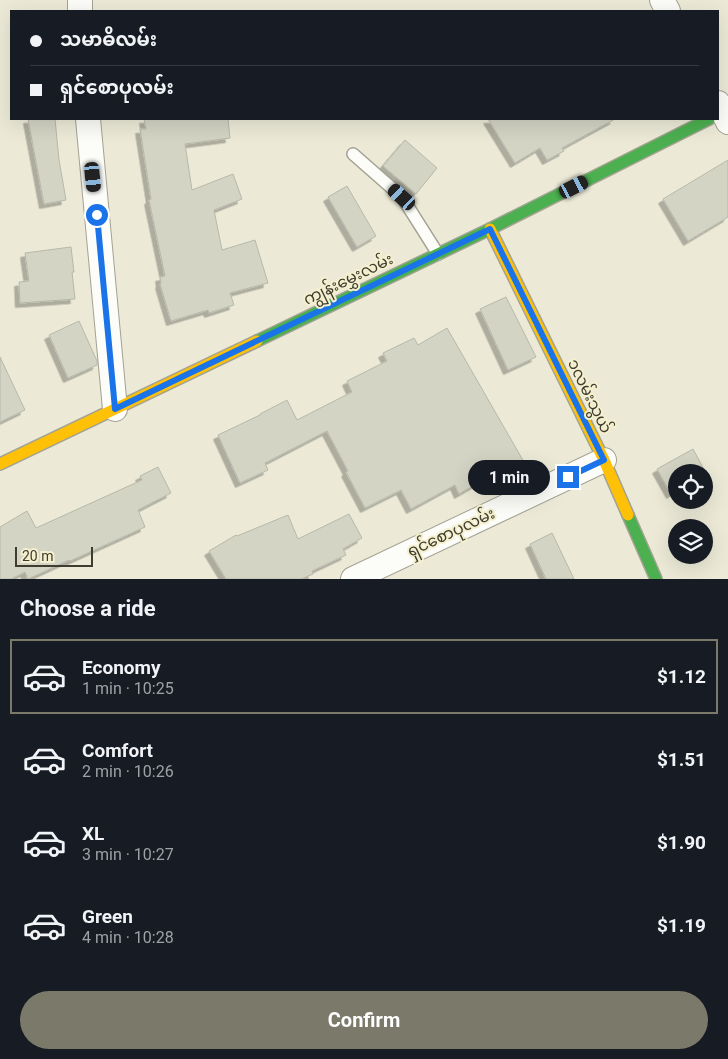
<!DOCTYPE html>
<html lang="en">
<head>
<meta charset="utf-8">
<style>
  :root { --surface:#171b24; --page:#20242c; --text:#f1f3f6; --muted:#9ea1a6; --line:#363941; --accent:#7b796a }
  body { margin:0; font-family:Roboto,"Noto Sans Myanmar",sans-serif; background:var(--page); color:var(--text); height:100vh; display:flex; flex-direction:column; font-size:19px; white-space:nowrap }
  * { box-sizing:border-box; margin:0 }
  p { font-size:16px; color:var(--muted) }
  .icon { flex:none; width:28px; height:28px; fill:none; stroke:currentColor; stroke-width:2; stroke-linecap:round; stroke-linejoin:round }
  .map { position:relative; height:579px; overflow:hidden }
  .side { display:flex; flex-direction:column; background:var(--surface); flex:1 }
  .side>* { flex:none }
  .guide { position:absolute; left:10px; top:10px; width:709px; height:110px; border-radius:0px; box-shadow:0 5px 20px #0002; display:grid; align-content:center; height:110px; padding:0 20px; background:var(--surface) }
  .fabs { position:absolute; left:668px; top:464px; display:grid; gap:10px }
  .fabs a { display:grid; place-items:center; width:45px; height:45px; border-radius:50%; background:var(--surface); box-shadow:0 5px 20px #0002; font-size:25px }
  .scale { position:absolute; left:15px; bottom:12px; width:78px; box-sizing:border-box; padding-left:5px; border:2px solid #3e3c2f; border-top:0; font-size:14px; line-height:18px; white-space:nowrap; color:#3e3c2f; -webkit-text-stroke:4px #f4f0cf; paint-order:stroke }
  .end { position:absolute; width:22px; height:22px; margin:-11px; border:6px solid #1a73e8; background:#fff; box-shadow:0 0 0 2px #fff }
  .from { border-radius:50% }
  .bubble { position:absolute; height:35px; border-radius:18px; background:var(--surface); box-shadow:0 5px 20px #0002; font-size:16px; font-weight:700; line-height:35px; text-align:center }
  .car { position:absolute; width:15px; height:30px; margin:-15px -8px; border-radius:6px; box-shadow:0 0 4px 1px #0007; background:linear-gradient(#222 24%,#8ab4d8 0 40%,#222 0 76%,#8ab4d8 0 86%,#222 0) }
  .guide b { display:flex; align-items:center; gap:18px; height:48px; font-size:19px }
  .guide b+b { border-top:1px solid var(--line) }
  .guide i { width:12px; height:12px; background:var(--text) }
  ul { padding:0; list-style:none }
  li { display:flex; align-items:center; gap:15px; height:75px; margin:0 10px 8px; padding:0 10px; border:2px solid transparent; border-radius:0px }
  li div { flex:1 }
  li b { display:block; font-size:19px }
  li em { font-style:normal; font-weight:700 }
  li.current { border-color:var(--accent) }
  li>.icon { width:45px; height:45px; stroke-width:1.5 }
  h2 { padding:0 20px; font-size:22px; line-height:60px }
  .cta { display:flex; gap:10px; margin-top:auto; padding:10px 20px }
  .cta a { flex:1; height:58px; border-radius:30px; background:var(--accent); color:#fff; font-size:20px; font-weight:700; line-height:58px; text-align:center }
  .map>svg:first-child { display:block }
  .building { fill:#d3d4c4; stroke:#b6b8aa; filter:url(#shadow) }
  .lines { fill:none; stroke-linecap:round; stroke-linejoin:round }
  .lane-casing { stroke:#a3a293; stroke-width:14 }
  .street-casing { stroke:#a3a293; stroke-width:26 }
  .fast-casing { stroke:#a3a293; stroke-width:14 }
  .slow-casing { stroke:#a3a293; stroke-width:14 }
  .lane { stroke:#fcfcf9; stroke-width:11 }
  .street { stroke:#fcfcf9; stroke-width:24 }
  .fast { stroke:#4caf50; stroke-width:11 }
  .slow { stroke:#ffc107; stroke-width:11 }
  .route { stroke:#1a73e8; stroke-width:6 }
  .labels { text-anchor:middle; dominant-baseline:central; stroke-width:4; stroke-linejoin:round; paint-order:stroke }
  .street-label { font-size:16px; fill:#3e3c2f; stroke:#f4f0cf }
</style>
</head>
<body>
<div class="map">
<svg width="728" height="579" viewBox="0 0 728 579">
  <defs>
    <filter id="shadow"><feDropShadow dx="-4.5" dy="4.5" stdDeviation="0" flood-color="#0004"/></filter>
  </defs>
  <rect width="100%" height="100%" fill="#ecead7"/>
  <!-- building -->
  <g class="building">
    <path d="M 28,119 L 55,119 L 59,160 L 66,200 L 44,204 Z"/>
    <path d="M 144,119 L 228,119 L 230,138 L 185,144 L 192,190 L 233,174 L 242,199 L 214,210 L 222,250 L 255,240 L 268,283 L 230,293 L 234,305 L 209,313 L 208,310 L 171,321 L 160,284 L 161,283 L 160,277 L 165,276 L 149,200 L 151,199 L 140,129 L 146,129 Z"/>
    <path d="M 488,119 L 615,119 L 562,148 L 564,151 L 547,160 L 540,148 L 515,163 Z"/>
    <path d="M 405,140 L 437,168 L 416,194 L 383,166 Z"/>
    <path d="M 728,160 L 728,217 L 688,241 L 663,199 Z"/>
    <path d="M 347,186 L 376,236 L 357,247 L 328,197 Z"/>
    <path d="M 71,247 L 74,272 L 72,272 L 75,299 L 20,303 L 19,282 L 29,281 L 25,253 Z"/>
    <path d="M 506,297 L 536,357 L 508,370 L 480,309 Z"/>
    <path d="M 79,321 L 97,361 L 97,365 L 68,378 L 49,335 Z"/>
    <path d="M 447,328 L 532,476 L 506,491 L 495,473 L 459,494 L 455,485 L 411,509 L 401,490 L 365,508 L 346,472 L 348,471 L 327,431 L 265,463 L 268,470 L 240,483 L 218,435 L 260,415 L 260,414 L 287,400 L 297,420 L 352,392 L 347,381 L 387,361 L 383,353 L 414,338 L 418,345 Z"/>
    <path d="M 0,357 L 25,410 L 0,422 Z"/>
    <path d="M 693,449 L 707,475 L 704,476 L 704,472 L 676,472 L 676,491 L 671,494 L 657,469 Z"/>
    <path d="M 158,467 L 171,493 L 138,510 L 145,527 L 70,561 L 69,560 L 28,579 L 25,572 L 11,579 L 0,579 L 0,527 L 27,511 L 36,528 L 142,480 L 140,476 Z"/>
    <path d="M 349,514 L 362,538 L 343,549 L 346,555 L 312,571 L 313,574 L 301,579 L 226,579 L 209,551 L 236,535 L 237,536 L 288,515 L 298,539 Z"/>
    <path d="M 552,533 L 574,579 L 546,579 L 530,544 Z"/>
  </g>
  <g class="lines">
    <defs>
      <path id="lane" d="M 353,154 L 402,197 L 438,254"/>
      <g id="street">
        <path d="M 662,0 L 668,11"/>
        <path d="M 80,11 L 80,0"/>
        <path d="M 718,103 L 728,122"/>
        <path d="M 88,119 L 115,409"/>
        <path d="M 353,579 L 604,460"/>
      </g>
      <g id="fast">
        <path d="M 257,341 L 490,229 L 709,119"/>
        <path d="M 628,515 L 656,579"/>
      </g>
      <g id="slow">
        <path d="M 490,229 L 604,460 L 628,515"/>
        <path d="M 0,464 L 257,341"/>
      </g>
    </defs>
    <!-- lane casing -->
    <use href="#lane" class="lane-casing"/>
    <!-- street casing -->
    <use href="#street" class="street-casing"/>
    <!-- fast casing -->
    <use href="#fast" class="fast-casing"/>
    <!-- slow casing -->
    <use href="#slow" class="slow-casing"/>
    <!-- lane -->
    <use href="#lane" class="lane"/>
    <!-- street -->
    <use href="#street" class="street"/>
    <!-- fast -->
    <use href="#fast" class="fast"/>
    <!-- slow -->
    <use href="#slow" class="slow"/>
  </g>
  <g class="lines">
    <!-- route -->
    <path class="route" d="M 97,215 L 115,409 L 490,229 L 604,460 L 568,477"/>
  </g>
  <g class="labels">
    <!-- street labels -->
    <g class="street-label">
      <text transform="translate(348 279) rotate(-26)">ကျွန်းမွှေးလမ်း</text>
      <text transform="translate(590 396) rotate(64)">၁လမ်းသွယ်</text>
      <text transform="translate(451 532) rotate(-25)">ရှင်စောပုလမ်း</text>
    </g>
  </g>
</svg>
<div class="fabs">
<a><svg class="icon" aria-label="locate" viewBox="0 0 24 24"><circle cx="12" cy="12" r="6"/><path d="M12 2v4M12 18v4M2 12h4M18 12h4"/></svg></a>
<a><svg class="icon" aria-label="layers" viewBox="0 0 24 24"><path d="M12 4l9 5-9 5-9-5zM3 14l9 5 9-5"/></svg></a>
</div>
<div class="scale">20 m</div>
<i class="end from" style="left:97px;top:215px"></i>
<i class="end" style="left:568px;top:477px"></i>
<div class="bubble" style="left:468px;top:460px;width:82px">1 min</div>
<i class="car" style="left:93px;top:177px;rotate:174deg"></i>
<i class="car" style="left:574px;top:187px;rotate:63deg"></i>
<i class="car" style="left:402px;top:197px;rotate:312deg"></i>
<div class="guide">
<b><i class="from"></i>သမာဓိလမ်း</b>
<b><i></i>ရှင်စောပုလမ်း</b>
</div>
</div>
<section class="side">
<h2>Choose a ride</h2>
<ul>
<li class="current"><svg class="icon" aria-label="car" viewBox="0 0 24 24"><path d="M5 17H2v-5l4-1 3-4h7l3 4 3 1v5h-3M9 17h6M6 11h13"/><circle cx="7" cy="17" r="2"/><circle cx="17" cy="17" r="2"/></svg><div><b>Economy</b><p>1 min · 10:25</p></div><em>$1.12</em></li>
<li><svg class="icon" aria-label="car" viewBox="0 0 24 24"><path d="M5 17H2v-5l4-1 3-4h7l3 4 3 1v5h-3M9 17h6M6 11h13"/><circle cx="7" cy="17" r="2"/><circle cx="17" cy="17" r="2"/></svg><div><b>Comfort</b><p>2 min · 10:26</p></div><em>$1.51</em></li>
<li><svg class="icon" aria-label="car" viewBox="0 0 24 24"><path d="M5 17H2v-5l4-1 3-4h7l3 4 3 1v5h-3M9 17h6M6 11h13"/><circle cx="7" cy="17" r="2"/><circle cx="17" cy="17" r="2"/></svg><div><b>XL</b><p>3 min · 10:27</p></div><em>$1.90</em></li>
<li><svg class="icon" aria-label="car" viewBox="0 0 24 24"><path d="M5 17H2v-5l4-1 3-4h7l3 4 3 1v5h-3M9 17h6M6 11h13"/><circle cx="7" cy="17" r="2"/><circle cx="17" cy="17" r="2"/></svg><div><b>Green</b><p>4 min · 10:28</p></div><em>$1.19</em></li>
</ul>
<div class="cta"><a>Confirm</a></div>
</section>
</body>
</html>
